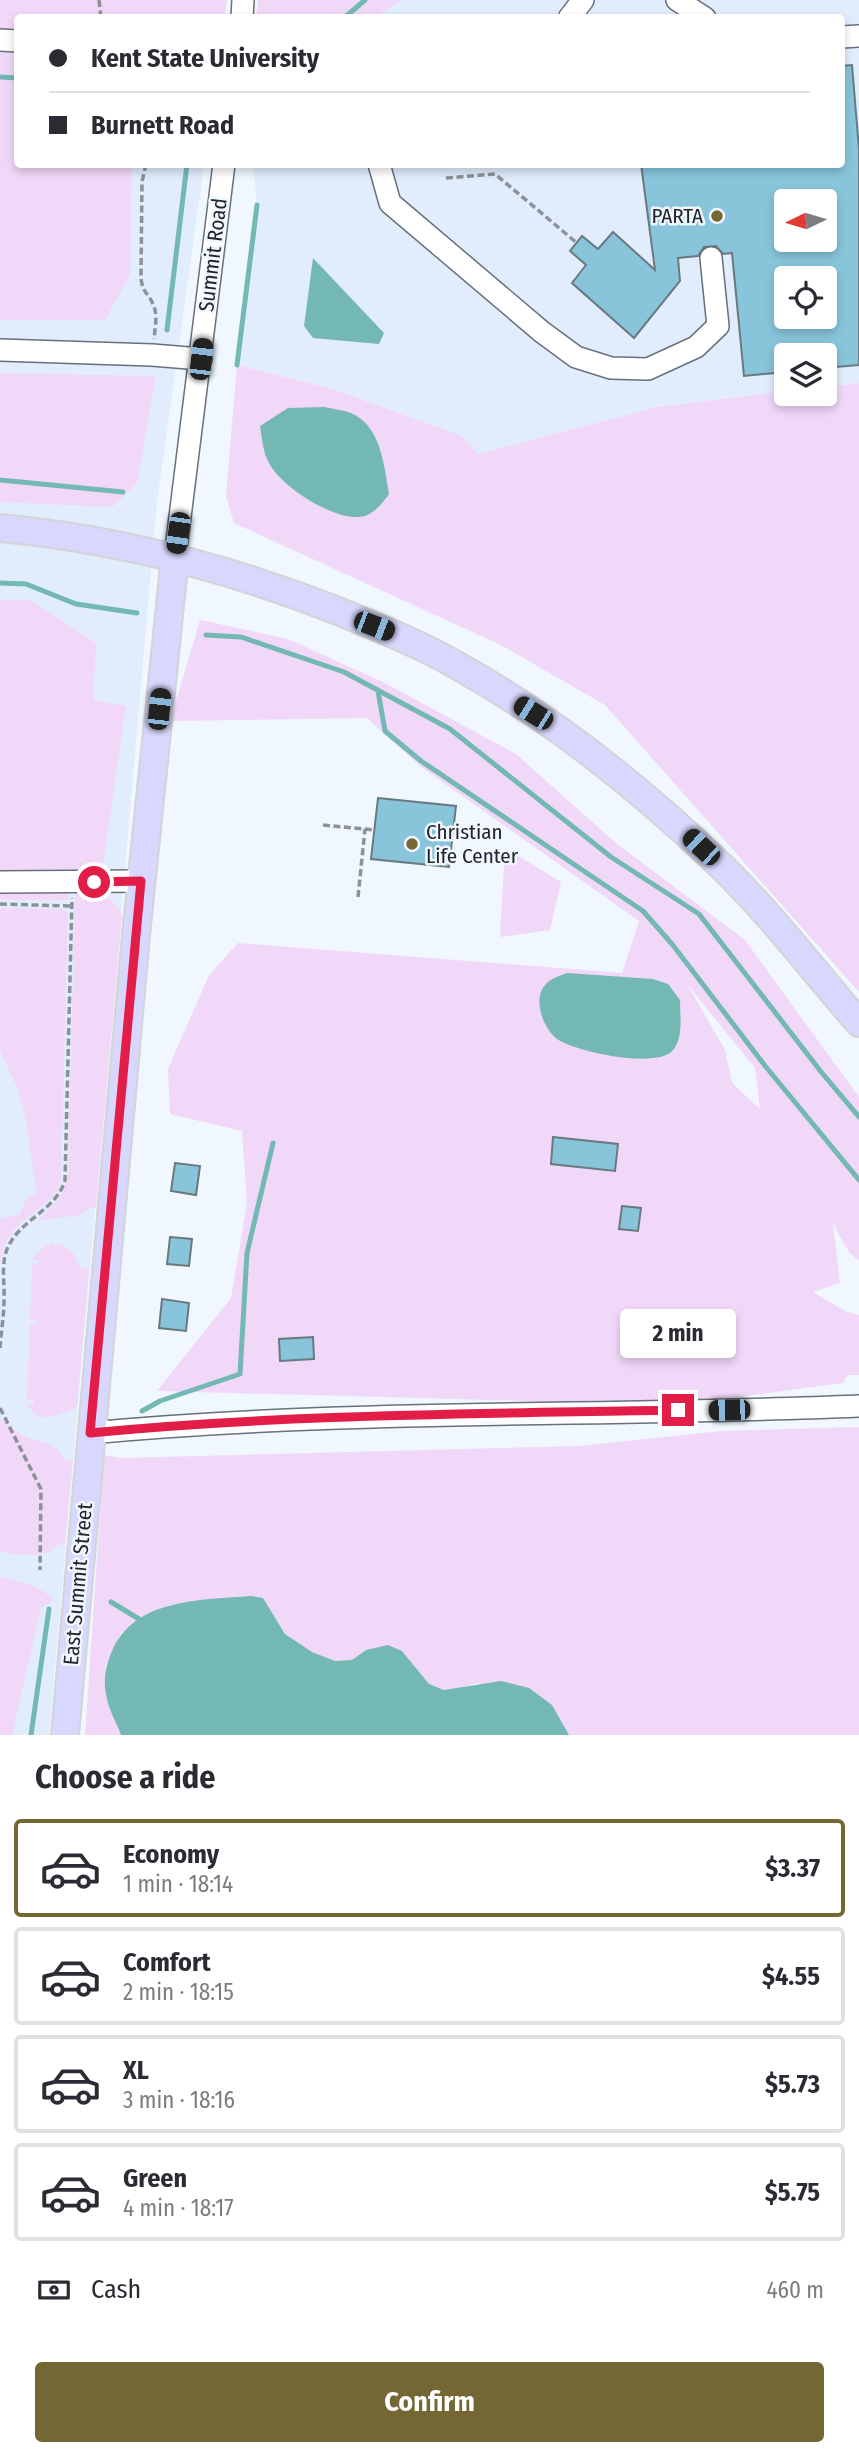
<!DOCTYPE html>
<html lang="en">
<head>
<meta charset="utf-8">
<style>
  :root { --surface:#fff; --page:#f2f2f3; --text:#2b2b33; --muted:#7c7c81; --line:#e1e1e2; --accent:#756734 }
  body { margin:0; font-family:"Fira Sans Condensed",sans-serif; background:var(--page); color:var(--text); height:100vh; display:flex; flex-direction:column; font-size:26px; white-space:nowrap }
  * { box-sizing:border-box; margin:0 }
  p { font-size:23px; color:var(--muted) }
  .icon { flex:none; width:38px; height:38px; fill:none; stroke:currentColor; stroke-width:2; stroke-linecap:round; stroke-linejoin:round }
  .map { position:relative; height:1735px; overflow:hidden }
  .panel { display:flex; flex-direction:column; background:var(--surface); flex:1 }
  .panel>* { flex:none }
  .hud { position:absolute; left:14px; top:14px; width:831px; height:154px; border-radius:7px; box-shadow:0 4px 10px #0003; display:grid; align-content:center; height:154px; padding:0 35px; background:var(--surface) }
  .needle { width:46px; rotate:265deg }
  .fabs { position:absolute; left:774px; top:189px; display:grid; gap:14px }
  .fabs a { display:grid; place-items:center; width:63px; height:63px; border-radius:7px; background:var(--surface); box-shadow:0 4px 10px #0003; font-size:35px }
  .end { position:absolute; width:32px; height:32px; margin:-16px; border:9px solid #e11d48; background:#fff; box-shadow:0 0 0 4px #fff }
  .from { border-radius:50% }
  .bubble { position:absolute; height:49px; border-radius:7px; background:var(--surface); box-shadow:0 4px 10px #0003; font-size:23px; font-weight:700; line-height:49px; text-align:center }
  .car { position:absolute; width:21px; height:42px; margin:-21px -10px; border-radius:9px; box-shadow:0 0 5px 2px #0007; background:linear-gradient(#222 24%,#8ab4d8 0 40%,#222 0 76%,#8ab4d8 0 86%,#222 0) }
  .hud b { display:flex; align-items:center; gap:24px; height:66px; font-size:26px }
  .hud b+b { border-top:2px solid var(--line) }
  .hud i { width:18px; height:18px; background:var(--text) }
  ul { padding:0; list-style:none }
  li { display:flex; align-items:center; gap:21px; height:98px; margin:0 14px 10px; padding:0 21px; border:4px solid var(--line); border-radius:7px }
  li div { flex:1 }
  li b { display:block; font-size:26px }
  li em { font-style:normal; font-weight:700 }
  li.current { border-color:var(--accent) }
  li>.icon { width:63px; height:63px; stroke-width:1.5 }
  h2 { padding:0 35px; font-size:32px; line-height:84px }
  .pay { display:flex; align-items:center; gap:18px; height:77px; padding:0 35px; font-size:26px }
  .pay p { margin-inline-start:auto }
  .cta { display:flex; gap:14px; margin-top:auto; padding:14px 35px }
  .cta a { flex:1; height:80px; border-radius:7px; background:var(--accent); color:#fff; font-size:28px; font-weight:700; line-height:80px; text-align:center }
  .map>svg:first-child { display:block }
  .built { fill:#e1edfd; fill-rule:evenodd }
  .green { fill:#f1d8f9; fill-rule:evenodd }
  .water { fill:#73b8b3 }
  .lines { fill:none; stroke-linecap:round; stroke-linejoin:round }
  .stream { stroke:#73b8b3; stroke-width:5 }
  .building { fill:#88c5db; stroke:#69797f; stroke-width:2; fill-rule:evenodd }
  .minor-casing { stroke:#67707c; stroke-width:24 }
  .major-casing { stroke:#d3d4d5; stroke-width:30 }
  .path { stroke:#8c9198; stroke-width:3.5; stroke-dasharray:7 3.5; stroke-linecap:butt }
  .minor { stroke:#fff; stroke-width:21 }
  .major { stroke:#d8d7fd; stroke-width:26 }
  .route { stroke:#e11d48; stroke-width:9 }
  .poi-dot { fill:#756734; stroke:#f0f7ff; stroke-width:2.5 }
  .labels { text-anchor:middle; dominant-baseline:central; stroke-width:5; stroke-linejoin:round; paint-order:stroke }
  .poi-label { font-size:21px; fill:#22262b; stroke:#f0f7ff; text-anchor:end }
  .street-label { font-size:21px; fill:#22262b; stroke:#f0f7ff }
</style>
</head>
<body>
<div class="map">
<svg width="859" height="1735" viewBox="0 0 859 1735">
  <rect width="100%" height="100%" fill="#f0f7ff"/>
  <!-- built -->
  <g class="built">
    <path d="M 0,0 L 227,0 L 224,17 L 18,18 L 18,164 L 204,165 L 157,502 L 49,1735 L 0,1735 Z"/>
    <path d="M 401,0 L 859,0 L 859,383 L 824,387 L 824,355 L 786,355 L 786,391 L 657,407 L 478,454 L 461,436 L 333,389 L 237,365 L 257,205 L 253,165 L 842,164 L 842,18 L 375,17 ZM 786,201 L 824,201 L 824,240 L 786,240 ZM 786,278 L 824,278 L 824,317 L 786,317 Z"/>
  </g>
  <!-- green -->
  <g class="green">
    <path d="M 0,0 L 227,0 L 224,17 L 18,18 L 18,164 L 132,165 L 130,275 L 105,320 L 0,320 Z"/>
    <path d="M 258,0 L 401,0 L 375,17 L 256,17 Z"/>
    <path d="M 237,365 L 333,389 L 462,436 L 478,454 L 657,407 L 786,391 L 786,394 L 824,394 L 824,387 L 859,383 L 859,992 L 605,705 L 501,645 L 234,523 L 226,496 Z"/>
    <path d="M 0,373 L 156,376 L 137,483 L 112,507 L 0,502 Z"/>
    <path d="M 0,600 L 30,600 L 96,643 L 93,700 L 126,706 L 102,871 L 0,870 Z"/>
    <path d="M 200,620 L 288,639 L 383,682 L 516,754 L 617,844 L 745,940 L 859,1097 L 859,1261 L 849,1252 L 833,1224 L 840,1283 L 813,1292 L 847,1312 L 859,1315 L 859,1375 L 848,1375 L 843,1383 L 679,1405 L 157,1391 L 231,1298 L 247,1203 L 242,1131 L 170,1114 L 168,1069 L 209,975 L 238,943 L 622,973 L 639,921 L 420,766 L 367,718 L 170,721 ZM 687,984 L 755,1068 L 760,1109 L 732,1083 L 725,1050 Z"/>
    <path d="M 505,848 L 561,882 L 550,930 L 500,937 Z"/>
    <rect x="0" y="891" width="68" height="9"/>
    <path d="M 75,892 C 96,892 112,894 122,915 L 96,1208 L 90,1208 L 81,1215 L 37,1221 C 53,1206 65,1196 68,1173 Z"/>
    <path d="M 0,908 L 61,909 L 68,913 L 61,1181 C 52,1209 16,1217 5,1244 C 2,1250 1,1259 0,1266 L 0,1218 L 20,1214 L 27,1196 L 37,1194 L 26,1121 L 17,1087 L 0,1051 Z"/>
    <path d="M 55,1243 L 54,1248 L 58,1244 C 71,1247 76,1255 79,1267 L 89,1270 L 77,1408 C 60,1412 39,1428 28,1405 L 34,1403 L 34,1400 L 27,1400 L 30,1324 L 37,1324 L 36,1320 L 30,1320 L 32,1263 L 39,1265 L 39,1261 L 32,1259 C 38,1251 44,1244 55,1243 Z"/>
    <path d="M 0,1418 C 10,1427 20,1435 34,1440 C 51,1445 56,1443 65,1461 L 73,1459 L 65,1544 C 56,1543 54,1550 45,1553 C 31,1557 14,1554 0,1552 Z"/>
    <path d="M 859,1427 L 859,1735 L 569,1735 L 552,1705 L 477,1683 L 459,1689 L 444,1690 L 429,1684 L 402,1651 L 366,1650 L 353,1660 L 335,1661 L 312,1652 L 285,1634 L 263,1598 L 251,1596 L 170,1605 L 121,1633 L 105,1667 L 112,1714 L 121,1735 L 85,1735 L 104,1455 L 122,1458 L 579,1446 L 722,1431 Z"/>
    <path d="M 0,1577 C 20,1582 40,1585 54,1600 L 41,1608 L 12,1735 L 0,1735 Z"/>
  </g>
  <!-- water -->
  <g class="water">
    <path d="M 313,258 L 384,333 L 379,344 L 313,338 L 304,326 Z"/>
    <path d="M 324,407 C 333,409 343,410 351,413 C 381,426 384,465 389,494 C 383,502 376,512 365,516 C 338,524 281,487 269,463 C 263,453 262,438 260,426 L 288,408 Z"/>
    <path d="M 567,973 L 653,979 L 668,984 L 680,1000 C 680,1015 684,1041 671,1052 C 653,1068 576,1052 557,1039 C 542,1027 531,996 548,982 C 553,978 561,975 567,973 Z"/>
    <path d="M 251,1596 L 263,1598 L 285,1634 L 312,1652 L 335,1661 L 352,1660 L 366,1650 L 388,1645 L 402,1651 L 429,1684 L 444,1690 L 501,1681 L 529,1688 L 552,1705 L 569,1735 L 121,1735 C 116,1722 108,1708 106,1694 C 103,1680 106,1664 112,1651 C 135,1598 202,1600 251,1596 Z"/>
  </g>
  <g class="lines">
    <!-- stream -->
    <g class="stream">
      <path d="M 344,18 L 365,0"/>
      <path d="M 0,77 L 18,78"/>
      <path d="M 167,330 L 187,164"/>
      <path d="M 237,365 L 257,205"/>
      <path d="M 0,480 L 123,492"/>
      <path d="M 0,583 L 26,584 L 76,604 L 137,613"/>
      <path d="M 206,635 L 241,637 L 344,672 L 450,729 L 611,857 L 699,914 L 822,1073 L 859,1117"/>
      <path d="M 378,691 L 385,731 L 421,761 L 643,911 L 672,944 L 766,1067 L 859,1180"/>
      <path d="M 142,1411 L 160,1401 L 240,1374 L 247,1253 L 273,1143"/>
      <path d="M 111,1602 L 139,1619"/>
      <path d="M 31,1735 L 49,1609"/>
    </g>
  </g>
  <!-- building -->
  <g class="building">
    <path d="M 852,65 L 859,149 L 859,365 L 824,368 L 824,355 L 786,355 L 786,372 L 744,376 L 732,253 L 723,254 L 716,246 L 704,247 L 698,256 L 678,258 L 680,281 L 634,338 L 572,283 L 586,265 L 570,251 L 582,236 L 598,249 L 613,232 L 655,270 L 641,164 L 842,164 L 842,66 ZM 786,201 L 824,201 L 824,240 L 786,240 ZM 786,278 L 824,278 L 824,317 L 786,317 Z"/>
    <path d="M 378,798 L 456,806 L 449,867 L 371,859 Z"/>
    <path d="M 553,1137 L 618,1144 L 615,1171 L 551,1164 Z"/>
    <path d="M 175,1163 L 200,1166 L 196,1195 L 171,1191 Z"/>
    <path d="M 622,1206 L 641,1208 L 638,1231 L 619,1229 Z"/>
    <path d="M 170,1237 L 192,1239 L 189,1266 L 167,1264 Z"/>
    <path d="M 162,1299 L 189,1303 L 186,1331 L 159,1328 Z"/>
    <path d="M 313,1337 L 314,1359 L 280,1361 L 279,1339 Z"/>
  </g>
  <g class="lines">
    <defs>
      <g id="minor">
        <path d="M 677,0 L 705,18"/>
        <path d="M 242,18 L 243,0"/>
        <path d="M 569,18 L 583,0"/>
        <path d="M 842,37 L 859,36"/>
        <path d="M 0,40 L 18,41"/>
        <path d="M 379,164 L 390,203 L 542,332 L 576,357 L 611,368 L 648,369 L 696,347 L 718,326 L 711,258"/>
        <path d="M 0,350 L 152,355 L 201,359"/>
        <path d="M 175,557 L 224,164"/>
        <path d="M 0,882 L 141,881"/>
        <path d="M 90,1433 C 346,1409 603,1417 859,1406"/>
      </g>
      <g id="major">
        <path d="M 0,528 C 117,539 229,568 338,611 C 379,628 420,644 458,666 C 553,719 641,789 719,864 C 770,913 813,970 859,1023"/>
        <path d="M 65,1735 L 136,935 L 175,557"/>
      </g>
    </defs>
    <!-- minor casing -->
    <use href="#minor" class="minor-casing"/>
    <!-- major casing -->
    <use href="#major" class="major-casing"/>
    <!-- path -->
    <g class="path">
      <path d="M 99,0 L 101,18"/>
      <path d="M 146,164 L 142,182 L 141,279 C 143,293 148,293 153,304 C 158,314 155,328 154,339"/>
      <path d="M 446,178 L 495,174 L 577,243"/>
      <path d="M 323,825 L 374,830"/>
      <path d="M 358,897 L 365,829"/>
      <path d="M 0,904 L 71,906"/>
      <path d="M 0,1348 C 1,1332 4,1316 4,1299 C 5,1282 0,1261 9,1245 C 22,1219 57,1209 65,1180 L 72,898"/>
      <path d="M 0,1408 L 41,1489 L 40,1570"/>
    </g>
    <!-- minor -->
    <use href="#minor" class="minor"/>
    <!-- major -->
    <use href="#major" class="major"/>
  </g>
  <g class="lines">
    <!-- route -->
    <path class="route" d="M 94,882 L 141,881 L 90,1433 C 285,1414 482,1414 678,1410"/>
  </g>
  <!-- markers -->
  <g class="poi-dot">
    <circle cx="717" cy="216" r="7"/>
    <circle cx="412" cy="844" r="7"/>
  </g>
  <g class="labels">
    <!-- poi labels -->
    <g class="poi-label">
      <text x="703" y="216">PARTA</text>
      <text x="426" y="832" text-anchor="start">Christian<tspan x="426" dy="24">Life Center</tspan></text>
    </g>
    <!-- street labels -->
    <g class="street-label">
      <text transform="translate(213 255) rotate(-83)">Summit Road</text>
      <text transform="translate(78 1584) rotate(-85)">East Summit Street</text>
    </g>
  </g>
</svg>
<div class="fabs">
<a><svg class="needle" viewBox="-14 -14 28 28"><path d="M0-13l5 13h-10z" fill="#e53935"/><path d="M0 13l5-13h-10z" fill="#7c7c81"/></svg></a>
<a><svg class="icon" aria-label="locate" viewBox="0 0 24 24"><circle cx="12" cy="12" r="6"/><path d="M12 2v4M12 18v4M2 12h4M18 12h4"/></svg></a>
<a><svg class="icon" aria-label="layers" viewBox="0 0 24 24"><path d="M12 4l9 5-9 5-9-5zM3 14l9 5 9-5"/></svg></a>
</div>
<i class="end from" style="left:94px;top:882px"></i>
<i class="end" style="left:678px;top:1410px"></i>
<div class="bubble" style="left:620px;top:1309px;width:116px">2 min</div>
<i class="car" style="left:201px;top:359px;rotate:7deg"></i>
<i class="car" style="left:178px;top:533px;rotate:188deg"></i>
<i class="car" style="left:374px;top:626px;rotate:111deg"></i>
<i class="car" style="left:159px;top:709px;rotate:6deg"></i>
<i class="car" style="left:533px;top:713px;rotate:302deg"></i>
<i class="car" style="left:701px;top:847px;rotate:313deg"></i>
<i class="car" style="left:729px;top:1410px;rotate:269deg"></i>
<div class="hud">
<b><i class="from"></i>Kent State University</b>
<b><i></i>Burnett Road</b>
</div>
</div>
<section class="panel">
<h2>Choose a ride</h2>
<ul>
<li class="current"><svg class="icon" aria-label="car" viewBox="0 0 24 24"><path d="M5 17H2v-5l4-1 3-4h7l3 4 3 1v5h-3M9 17h6M6 11h13"/><circle cx="7" cy="17" r="2"/><circle cx="17" cy="17" r="2"/></svg><div><b>Economy</b><p>1 min · 18:14</p></div><em>$3.37</em></li>
<li><svg class="icon" aria-label="car" viewBox="0 0 24 24"><path d="M5 17H2v-5l4-1 3-4h7l3 4 3 1v5h-3M9 17h6M6 11h13"/><circle cx="7" cy="17" r="2"/><circle cx="17" cy="17" r="2"/></svg><div><b>Comfort</b><p>2 min · 18:15</p></div><em>$4.55</em></li>
<li><svg class="icon" aria-label="car" viewBox="0 0 24 24"><path d="M5 17H2v-5l4-1 3-4h7l3 4 3 1v5h-3M9 17h6M6 11h13"/><circle cx="7" cy="17" r="2"/><circle cx="17" cy="17" r="2"/></svg><div><b>XL</b><p>3 min · 18:16</p></div><em>$5.73</em></li>
<li><svg class="icon" aria-label="car" viewBox="0 0 24 24"><path d="M5 17H2v-5l4-1 3-4h7l3 4 3 1v5h-3M9 17h6M6 11h13"/><circle cx="7" cy="17" r="2"/><circle cx="17" cy="17" r="2"/></svg><div><b>Green</b><p>4 min · 18:17</p></div><em>$5.75</em></li>
</ul>
<div class="pay"><svg class="icon" aria-label="cash" viewBox="0 0 24 24"><path d="M3 7h18v10H3z"/><circle cx="12" cy="12" r="2"/></svg>Cash<p>460 m</p></div>
<div class="cta"><a>Confirm</a></div>
</section>
</body>
</html>
